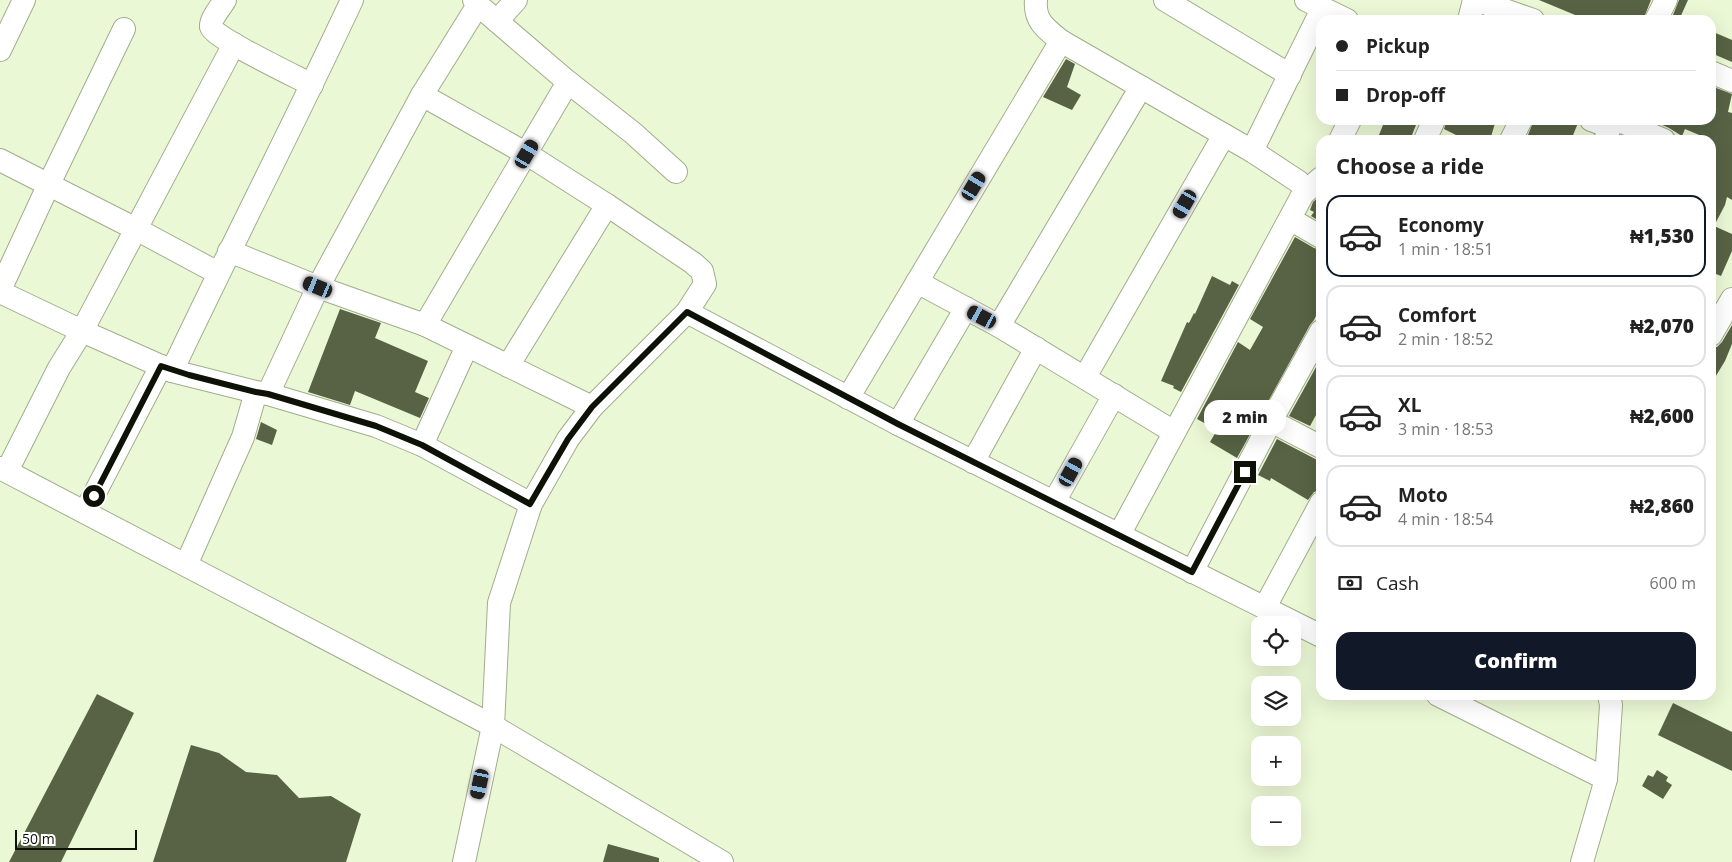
<!DOCTYPE html>
<html lang="en">
<head>
<meta charset="utf-8">
<style>
  :root { --surface:#fff; --page:#f2f2f2; --text:#222; --muted:#767676; --line:#e0e0e0; --accent:#111827 }
  body { margin:0; font-family:"Open Sans",sans-serif; background:var(--page); color:var(--text); height:100vh; display:flex; flex-direction:column; font-size:19px; white-space:nowrap }
  * { box-sizing:border-box; margin:0 }
  p { font-size:16px; color:var(--muted) }
  .icon { flex:none; width:28px; height:28px; fill:none; stroke:currentColor; stroke-width:2; stroke-linecap:round; stroke-linejoin:round }
  .map { position:relative; flex:1; overflow:hidden }
  .drawer { position:absolute; left:1316px; top:135px; width:400px; height:565px; display:flex; flex-direction:column; background:var(--surface); border-radius:15px; box-shadow:0 5px 20px #0002 }
  .drawer>* { flex:none }
  .top-card { position:absolute; left:1316px; top:15px; width:400px; height:110px; border-radius:15px; box-shadow:0 5px 20px #0002; display:grid; align-content:center; height:110px; padding:0 20px; background:var(--surface) }
  .fabs { position:absolute; left:1251px; top:616px; display:grid; gap:10px }
  .fabs a { display:grid; place-items:center; width:50px; height:50px; border-radius:10px; background:var(--surface); box-shadow:0 5px 20px #0002; font-size:25px }
  .scale { position:absolute; left:15px; bottom:12px; width:122px; box-sizing:border-box; padding-left:5px; border:2px solid #0d1106; border-top:0; font-size:14px; line-height:18px; white-space:nowrap; color:#0d1106; -webkit-text-stroke:4px #fff; paint-order:stroke }
  .end { position:absolute; width:22px; height:22px; margin:-11px; border:6px solid #0d1106; background:#fff; box-shadow:0 0 0 2px #fff }
  .from { border-radius:50% }
  .bubble { position:absolute; height:35px; border-radius:15px; background:var(--surface); box-shadow:0 5px 20px #0002; font-size:16px; font-weight:800; line-height:35px; text-align:center }
  .car { position:absolute; width:15px; height:30px; margin:-15px -8px; border-radius:6px; box-shadow:0 0 4px 1px #0007; background:linear-gradient(#222 24%,#8ab4d8 0 40%,#222 0 76%,#8ab4d8 0 86%,#222 0) }
  .top-card b { display:flex; align-items:center; gap:18px; height:48px; font-size:19px }
  .top-card b+b { border-top:1px solid var(--line) }
  .top-card i { width:12px; height:12px; background:var(--text) }
  ul { padding:0; list-style:none }
  li { display:flex; align-items:center; gap:15px; height:82px; margin:0 10px 8px; padding:0 10px; border:2px solid var(--line); border-radius:15px }
  li div { flex:1 }
  li b { display:block; font-size:19px }
  li em { font-style:normal; font-weight:800 }
  li.active { border-color:var(--accent) }
  li>.icon { width:45px; height:45px; stroke-width:1.5 }
  h2 { padding:0 20px; font-size:22px; line-height:60px }
  .pay { display:flex; align-items:center; gap:12px; height:55px; padding:0 20px; font-size:19px }
  .pay p { margin-inline-start:auto }
  .primary-button { display:flex; gap:10px; margin-top:auto; padding:10px 20px }
  .primary-button a { flex:1; height:58px; border-radius:15px; background:var(--accent); color:#fff; font-size:20px; font-weight:800; line-height:58px; text-align:center }
  .map>svg:first-child { display:block }
  .building { fill:#586345 }
  .lines { fill:none; stroke-linecap:round; stroke-linejoin:round }
  .minor-casing { stroke:#a1ad8d; stroke-width:24 }
  .minor { stroke:#fff; stroke-width:22 }
  .route { stroke:#0d1106; stroke-width:6 }
</style>
</head>
<body>
<div class="map">
<svg width="1732" height="862" viewBox="0 0 1732 862">
  <rect width="100%" height="100%" fill="#ebf8d5"/>
  <!-- building -->
  <g class="building">
    <path d="M 1539,0 L 1651,0 L 1643,20 L 1579,20 L 1580,17 Z"/>
    <path d="M 1679,0 L 1688,0 L 1679,20 L 1671,20 Z"/>
    <path d="M 1711,31 L 1732,40 L 1732,62 L 1711,53 Z"/>
    <path d="M 1066,59 L 1075,64 L 1067,87 L 1081,95 L 1072,110 L 1043,97 Z"/>
    <path d="M 1711,86 L 1732,94 L 1728,112 L 1732,113 L 1732,200 L 1727,197 L 1725,205 L 1714,226 L 1732,234 L 1732,251 L 1721,276 L 1711,272 L 1711,140 L 1685,129 L 1682,136 L 1669,128 L 1651,120 L 1711,120 Z"/>
    <path d="M 1385,120 L 1418,120 L 1410,140 L 1377,140 Z"/>
    <path d="M 1447,120 L 1496,120 L 1490,140 L 1453,140 L 1456,135 L 1444,129 Z"/>
    <path d="M 1534,120 L 1578,120 L 1578,123 L 1571,140 L 1526,140 Z"/>
    <path d="M 1321,195 L 1321,222 L 1311,216 L 1314,212 L 1310,210 L 1313,202 Z"/>
    <path d="M 1295,237 L 1314,248 L 1321,250 L 1321,306 L 1314,320 L 1310,325 L 1237,458 L 1210,442 L 1217,430 L 1197,419 L 1238,342 L 1250,350 L 1263,327 L 1250,319 Z"/>
    <path d="M 1212,276 L 1230,285 L 1232,281 L 1239,285 L 1181,392 L 1173,388 L 1174,386 L 1161,381 L 1187,322 L 1189,323 L 1194,313 L 1195,314 Z"/>
    <path d="M 340,309 L 381,323 L 375,338 L 428,361 L 415,392 L 429,398 L 420,418 L 355,391 L 350,405 L 308,392 Z"/>
    <path d="M 1732,325 L 1732,344 L 1725,361 L 1711,384 L 1711,348 L 1717,347 L 1722,342 Z"/>
    <path d="M 1321,358 L 1321,406 L 1310,426 L 1289,416 Z"/>
    <path d="M 261,422 L 277,430 L 272,445 L 256,439 Z"/>
    <path d="M 1277,439 L 1321,462 L 1321,490 L 1314,492 L 1308,500 L 1271,478 L 1270,481 L 1258,475 Z"/>
    <path d="M 97,694 L 134,713 L 61,862 L 9,862 Z"/>
    <path d="M 1673,703 L 1732,732 L 1732,771 L 1658,735 Z"/>
    <path d="M 191,745 L 219,753 L 246,772 L 277,775 L 299,798 L 331,796 L 361,814 L 346,862 L 153,862 Z"/>
    <path d="M 1657,770 L 1668,777 L 1666,781 L 1672,785 L 1663,799 L 1642,786 L 1648,775 L 1653,777 Z"/>
    <path d="M 608,844 L 659,858 L 659,862 L 603,862 Z"/>
  </g>
  <g class="lines">
    <defs>
      <g id="minor">
        <path d="M 225,0 C 221,7 210,19 211,27 C 213,37 299,78 312,85"/>
        <path d="M 474,0 L 478,5 L 568,82 L 633,133 L 676,172"/>
        <path d="M 1036,0 C 1034,21 1046,29 1061,41 L 1252,151 L 1299,182 L 1303,188 L 1303,194"/>
        <path d="M 1165,0 L 1290,75"/>
        <path d="M 1306,0 L 1347,20"/>
        <path d="M 1476,0 L 1533,20"/>
        <path d="M 1469,20 L 1474,0"/>
        <path d="M 1656,20 L 1666,0"/>
        <path d="M 497,21 L 516,0"/>
        <path d="M 0,50 L 24,0"/>
        <path d="M 1711,72 L 1732,81"/>
        <path d="M 422,95 L 527,154 L 607,205 L 693,263 L 702,271 L 705,284 L 687,312 L 592,407 L 568,439 L 531,504 L 499,603 L 493,726 L 464,862"/>
        <path d="M 1591,120 L 1610,127"/>
        <path d="M 1617,120 L 1664,140"/>
        <path d="M 1340,140 L 1350,120"/>
        <path d="M 1425,140 L 1434,120"/>
        <path d="M 1511,140 L 1521,120"/>
        <path d="M 1605,140 L 1613,120"/>
        <path d="M 1252,151 L 1322,9"/>
        <path d="M 0,160 L 136,229 L 218,273"/>
        <path d="M 1290,219 L 1321,237"/>
        <path d="M 229,251 L 318,287 L 425,325 L 592,407"/>
        <path d="M 917,282 L 999,326 L 1174,432"/>
        <path d="M 0,290 L 48,186 L 124,29"/>
        <path d="M 0,292 L 82,331 L 172,371 L 256,392 L 268,394 L 376,426 L 422,445 L 531,504"/>
        <path d="M 687,312 L 898,424 L 1321,636"/>
        <path d="M 425,325 L 568,82"/>
        <path d="M 999,326 L 1141,87"/>
        <path d="M 1711,335 L 1732,299"/>
        <path d="M 508,366 L 607,205"/>
        <path d="M 172,371 C 231,246 294,124 352,0"/>
        <path d="M 1085,377 L 1224,135"/>
        <path d="M 268,394 L 318,287 L 422,95 L 478,5"/>
        <path d="M 848,398 L 1061,41"/>
        <path d="M 1271,421 L 1321,447"/>
        <path d="M 898,424 L 966,308"/>
        <path d="M 422,445 L 467,346"/>
        <path d="M 973,462 L 1036,348"/>
        <path d="M 0,468 L 493,726 L 722,862"/>
        <path d="M 7,471 L 59,368 L 82,331 L 234,44"/>
        <path d="M 1054,502 L 1114,395"/>
        <path d="M 85,512 L 161,366"/>
        <path d="M 1119,535 L 1303,194 L 1321,178"/>
        <path d="M 186,565 L 243,437 L 256,392"/>
        <path d="M 1192,572 L 1271,421 L 1321,331"/>
        <path d="M 1265,607 L 1321,503"/>
        <path d="M 1438,695 L 1606,779"/>
        <path d="M 1582,862 L 1606,779 L 1611,705 L 1609,695"/>
      </g>
    </defs>
    <!-- minor casing -->
    <use href="#minor" class="minor-casing"/>
    <!-- minor -->
    <use href="#minor" class="minor"/>
  </g>
  <g class="lines">
    <!-- route -->
    <path class="route" d="M 94,496 L 161,366 L 189,375 L 256,392 L 268,394 L 376,426 L 422,445 L 530,504 L 568,439 L 592,407 L 687,312 L 898,424 L 1192,572 L 1245,472"/>
  </g>
</svg>
<div class="fabs">
<a><svg class="icon" aria-label="locate" viewBox="0 0 24 24"><circle cx="12" cy="12" r="6"/><path d="M12 2v4M12 18v4M2 12h4M18 12h4"/></svg></a>
<a><svg class="icon" aria-label="layers" viewBox="0 0 24 24"><path d="M12 4l9 5-9 5-9-5zM3 14l9 5 9-5"/></svg></a>
<a>+</a>
<a>−</a>
</div>
<div class="scale">50 m</div>
<i class="end from" style="left:94px;top:496px"></i>
<i class="end" style="left:1245px;top:472px"></i>
<div class="bubble" style="left:1204px;top:400px;width:82px">2 min</div>
<i class="car" style="left:527px;top:154px;rotate:30deg"></i>
<i class="car" style="left:974px;top:186px;rotate:31deg"></i>
<i class="car" style="left:1185px;top:204px;rotate:210deg"></i>
<i class="car" style="left:318px;top:287px;rotate:292deg"></i>
<i class="car" style="left:982px;top:317px;rotate:298deg"></i>
<i class="car" style="left:1071px;top:472px;rotate:29deg"></i>
<i class="car" style="left:480px;top:784px;rotate:192deg"></i>
<div class="top-card">
<b><i class="from"></i>Pickup</b>
<b><i></i>Drop-off</b>
</div>
<section class="drawer">
<h2>Choose a ride</h2>
<ul>
<li class="active"><svg class="icon" aria-label="car" viewBox="0 0 24 24"><path d="M5 17H2v-5l4-1 3-4h7l3 4 3 1v5h-3M9 17h6M6 11h13"/><circle cx="7" cy="17" r="2"/><circle cx="17" cy="17" r="2"/></svg><div><b>Economy</b><p>1 min · 18:51</p></div><em>₦1,530</em></li>
<li><svg class="icon" aria-label="car" viewBox="0 0 24 24"><path d="M5 17H2v-5l4-1 3-4h7l3 4 3 1v5h-3M9 17h6M6 11h13"/><circle cx="7" cy="17" r="2"/><circle cx="17" cy="17" r="2"/></svg><div><b>Comfort</b><p>2 min · 18:52</p></div><em>₦2,070</em></li>
<li><svg class="icon" aria-label="car" viewBox="0 0 24 24"><path d="M5 17H2v-5l4-1 3-4h7l3 4 3 1v5h-3M9 17h6M6 11h13"/><circle cx="7" cy="17" r="2"/><circle cx="17" cy="17" r="2"/></svg><div><b>XL</b><p>3 min · 18:53</p></div><em>₦2,600</em></li>
<li><svg class="icon" aria-label="car" viewBox="0 0 24 24"><path d="M5 17H2v-5l4-1 3-4h7l3 4 3 1v5h-3M9 17h6M6 11h13"/><circle cx="7" cy="17" r="2"/><circle cx="17" cy="17" r="2"/></svg><div><b>Moto</b><p>4 min · 18:54</p></div><em>₦2,860</em></li>
</ul>
<div class="pay"><svg class="icon" aria-label="cash" viewBox="0 0 24 24"><path d="M3 7h18v10H3z"/><circle cx="12" cy="12" r="2"/></svg>Cash<p>600 m</p></div>
<div class="primary-button"><a>Confirm</a></div>
</section>
</div>
</body>
</html>
